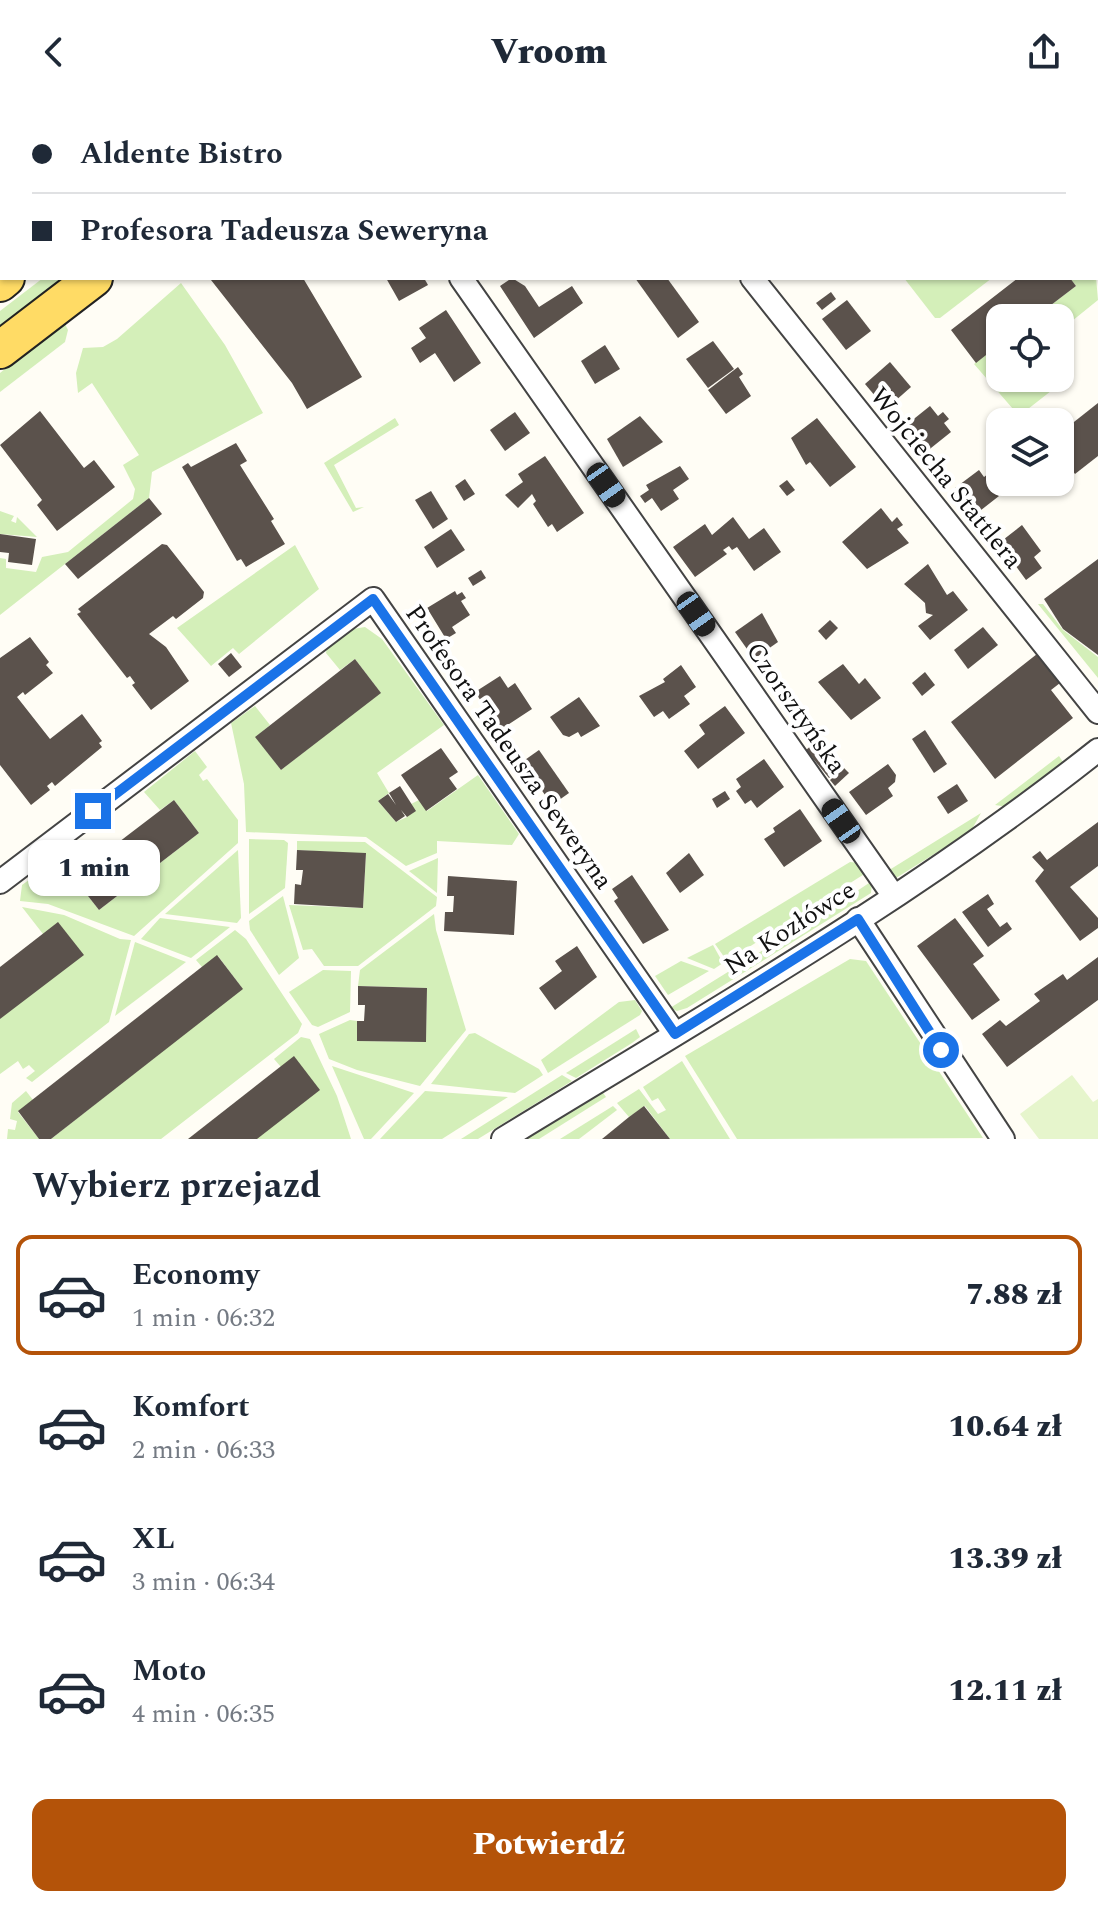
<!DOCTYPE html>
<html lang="pl">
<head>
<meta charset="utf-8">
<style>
  :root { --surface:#fff; --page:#f2f2f3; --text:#1f2937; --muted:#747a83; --line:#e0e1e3; --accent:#b45309 }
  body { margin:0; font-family:Spectral,serif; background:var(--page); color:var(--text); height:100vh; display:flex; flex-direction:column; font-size:30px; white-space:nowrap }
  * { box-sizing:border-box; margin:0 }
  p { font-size:26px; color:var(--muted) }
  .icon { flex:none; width:44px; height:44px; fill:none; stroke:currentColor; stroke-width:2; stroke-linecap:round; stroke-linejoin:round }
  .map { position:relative; height:1035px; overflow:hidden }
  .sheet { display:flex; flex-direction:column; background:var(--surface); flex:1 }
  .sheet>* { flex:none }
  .banner { position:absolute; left:0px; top:0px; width:1098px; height:176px; box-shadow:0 2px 6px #0004; display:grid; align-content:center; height:176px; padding:0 32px; background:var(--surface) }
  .controls { position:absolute; left:986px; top:200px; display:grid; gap:16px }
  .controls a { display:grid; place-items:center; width:88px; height:88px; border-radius:16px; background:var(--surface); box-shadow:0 2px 6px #0004; font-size:40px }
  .end { position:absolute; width:36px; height:36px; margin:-18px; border:10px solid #1a73e8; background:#fff; box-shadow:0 0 0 4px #fff }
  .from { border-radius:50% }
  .bubble { position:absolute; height:56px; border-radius:16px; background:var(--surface); box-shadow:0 2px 6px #0004; font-size:26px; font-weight:800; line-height:56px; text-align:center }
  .car { position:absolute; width:24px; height:48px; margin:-24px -12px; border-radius:10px; box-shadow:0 0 6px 2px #0007; background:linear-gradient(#222 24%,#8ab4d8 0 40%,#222 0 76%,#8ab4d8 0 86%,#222 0) }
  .banner b { display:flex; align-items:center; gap:28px; height:76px; font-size:30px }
  .banner b+b { border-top:2px solid var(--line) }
  .banner i { width:20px; height:20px; background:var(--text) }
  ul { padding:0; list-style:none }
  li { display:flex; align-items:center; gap:24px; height:120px; margin:0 16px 12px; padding:0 16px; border:4px solid transparent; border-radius:16px }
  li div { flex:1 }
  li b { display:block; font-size:30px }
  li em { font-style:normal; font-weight:800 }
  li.selected { border-color:var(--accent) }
  li>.icon { width:72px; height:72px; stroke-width:1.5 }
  h2 { padding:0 32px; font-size:36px; line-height:96px }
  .button { display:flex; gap:16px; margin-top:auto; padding:16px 32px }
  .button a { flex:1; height:92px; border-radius:16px; background:var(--accent); color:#fff; font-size:32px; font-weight:800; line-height:92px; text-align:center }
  header { display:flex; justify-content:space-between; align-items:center; height:104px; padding:0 32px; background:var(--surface); font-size:36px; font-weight:800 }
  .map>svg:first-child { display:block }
  .green { fill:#d4efb9 }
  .pitch { fill:#e6f5cc }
  .building { fill:#5b524c }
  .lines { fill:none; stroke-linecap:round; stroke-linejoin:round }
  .service-casing { stroke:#444; stroke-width:15 }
  .minor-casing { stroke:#444; stroke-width:26 }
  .primary-casing { stroke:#222; stroke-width:40 }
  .service { stroke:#fff; stroke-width:11 }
  .minor { stroke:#fff; stroke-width:22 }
  .primary { stroke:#ffdb65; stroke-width:36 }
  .tram { stroke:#d01920; stroke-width:2 }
  .route { stroke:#1a73e8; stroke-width:10 }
  .labels { text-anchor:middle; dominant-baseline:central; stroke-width:8; stroke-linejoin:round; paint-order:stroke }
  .street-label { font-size:26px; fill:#111; stroke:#fff }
</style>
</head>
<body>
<header><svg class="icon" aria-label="back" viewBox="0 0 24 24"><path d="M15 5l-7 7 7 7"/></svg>Vroom<svg class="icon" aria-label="share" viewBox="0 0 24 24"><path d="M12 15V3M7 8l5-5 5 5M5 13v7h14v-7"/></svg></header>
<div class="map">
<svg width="1098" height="1035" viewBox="0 0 1098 1035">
  <rect width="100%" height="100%" fill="#fffdf5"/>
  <!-- green -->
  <g class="green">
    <path d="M 1096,173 L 1098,196 L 1072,217 L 1060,220 L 1060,214 L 1034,214 L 1076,182 L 1070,174 Z"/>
    <path d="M 43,174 L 65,174 L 0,223 L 0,207 Z"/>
    <path d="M 904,174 L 992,174 L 940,214 L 935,214 Z"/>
    <path d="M 181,179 L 225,241 L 263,309 L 152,368 L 149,394 L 0,511 L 0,454 L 6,455 L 6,464 L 36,468 L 42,453 L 68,448 L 133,395 L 135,385 L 123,361 L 139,351 L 92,279 L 78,289 L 76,269 L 83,244 L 103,243 L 117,235 Z"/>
    <path d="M 60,220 L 65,220 L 68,226 L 65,238 L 0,288 L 0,269 Z"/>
    <path d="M 1000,240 L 1000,274 L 1020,274 L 1026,281 L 1035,274 L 1053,274 L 1051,287 L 1019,312 L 974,260 Z"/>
    <path d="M 395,314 L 399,321 L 334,361 L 356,404 L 364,403 L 353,408 L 324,359 Z"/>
    <path d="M 0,407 L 14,412 L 11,417 L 16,419 L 17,413 L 37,433 L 0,430 Z"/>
    <path d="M 295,441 L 319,485 L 239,550 L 233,544 L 211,562 L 177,524 Z"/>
    <path d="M 1038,500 L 1043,500 L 1063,526 L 1098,553 L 1098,574 Z"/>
    <path d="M 365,523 L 382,535 L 444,621 L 377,669 L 389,689 L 378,697 L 396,718 L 407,713 L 411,700 L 419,696 L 427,707 L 478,671 L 519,730 L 512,741 L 437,737 L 437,749 L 406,762 L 366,733 L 246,728 L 244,680 L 231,619 L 255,602 L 270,621 L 256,633 L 281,666 L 380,588 L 355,555 L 340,566 L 326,549 L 327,544 L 353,525 Z"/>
    <path d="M 195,647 L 207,663 L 199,671 L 203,677 L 207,675 L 238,716 L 238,739 L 134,832 L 48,800 L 20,797 L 22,781 L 73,744 L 88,762 L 73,773 L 99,806 L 199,729 L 174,696 L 160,706 L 144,688 Z"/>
    <path d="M 1059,652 L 1065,661 L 1008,703 L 995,701 Z"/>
    <path d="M 981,709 L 971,727 L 896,774 L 886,768 Z"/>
    <path d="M 249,735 L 284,736 L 288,739 L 285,784 L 249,810 Z"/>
    <path d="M 297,737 L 365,738 L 437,793 L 436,802 L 358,862 L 324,862 L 312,845 L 303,846 L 289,801 L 363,804 L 366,750 L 297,746 Z"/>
    <path d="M 238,746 L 241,814 L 237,819 L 165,810 Z"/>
    <path d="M 438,754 L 437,789 L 409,767 Z"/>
    <path d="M 850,758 L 859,759 L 866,769 L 727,857 L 715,840 Z"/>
    <path d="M 872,777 L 871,789 L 687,904 L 677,907 L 670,904 L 853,790 L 857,795 L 857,787 Z"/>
    <path d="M 283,792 L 299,854 L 279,871 L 250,826 L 249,817 Z"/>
    <path d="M 22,803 L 64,811 L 120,835 L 131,836 L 109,918 L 32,978 L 26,974 L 35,967 L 29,961 L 23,965 L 18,957 L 0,970 L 0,915 L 43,830 Z"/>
    <path d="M 434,810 L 436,826 L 466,926 L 420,982 L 357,966 L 329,955 L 319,930 L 350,916 L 357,917 L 357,937 L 426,938 L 427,884 L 358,882 L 360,866 Z"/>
    <path d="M 160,814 L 230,823 L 191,854 L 141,835 Z"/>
    <path d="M 235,826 L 246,835 L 302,920 L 298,929 L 161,1035 L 51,1035 L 242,884 L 218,852 L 202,863 L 196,856 Z"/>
    <path d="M 135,838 L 186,858 L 115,912 Z"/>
    <path d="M 713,841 L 723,859 L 714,865 L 687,854 Z"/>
    <path d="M 850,855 L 866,857 L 983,1034 L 737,1035 L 685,952 Z"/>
    <path d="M 681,857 L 709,867 L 668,891 L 655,872 Z"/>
    <path d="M 323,866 L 351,867 L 350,908 L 318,923 L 312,921 L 289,888 Z"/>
    <path d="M 635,896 L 642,907 L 640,911 L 548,969 L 541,956 L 619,898 Z"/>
    <path d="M 636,925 L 640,933 L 632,939 L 576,974 L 566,969 Z"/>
    <path d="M 475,929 L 539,965 L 543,971 L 515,989 L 431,980 L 469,930 Z"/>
    <path d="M 301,933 L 310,935 L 337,992 L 351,1035 L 257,1035 L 281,963 L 274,955 Z"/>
    <path d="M 682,957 L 730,1035 L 670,1035 L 645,1002 L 629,1013 L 617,999 L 639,985 L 658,1010 L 666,1006 L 658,994 L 652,997 L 643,983 Z"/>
    <path d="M 332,962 L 414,989 L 371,1035 L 364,1035 Z"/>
    <path d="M 562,971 L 572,977 L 478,1035 L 461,1035 Z"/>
    <path d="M 601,986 L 606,993 L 539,1035 L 522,1035 Z"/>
    <path d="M 26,987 L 33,996 L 18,1008 L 39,1035 L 7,1035 L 8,1025 L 15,1026 L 17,1017 L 10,1015 L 12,999 Z"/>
    <path d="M 425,987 L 508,993 L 442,1035 L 380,1035 Z"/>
    <path d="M 613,1002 L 617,1006 L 579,1035 L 560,1035 Z"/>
  </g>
  <!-- pitch -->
  <path class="pitch" d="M 1072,971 L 1093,998 L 1098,995 L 1098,1035 L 1039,1035 L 1020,1010 Z"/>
  <!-- building -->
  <g class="building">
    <path d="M 214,174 L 303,174 L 362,273 L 307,305 L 292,279 L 211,176 Z"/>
    <path d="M 386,174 L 424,174 L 428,181 L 399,197 Z"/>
    <path d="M 512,174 L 525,182 L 539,203 L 572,182 L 583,199 L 534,234 L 500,182 Z"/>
    <path d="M 635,174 L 667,174 L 699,218 L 678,234 Z"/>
    <path d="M 1018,174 L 1070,174 L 1076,182 L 1034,214 L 1000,214 L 1000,240 L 976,259 L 951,226 Z"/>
    <path d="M 831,188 L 836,195 L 822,206 L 816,199 Z"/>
    <path d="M 847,196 L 871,227 L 846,246 L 822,215 Z"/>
    <path d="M 446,206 L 481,259 L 454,278 L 435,249 L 420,259 L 411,244 L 426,234 L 419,224 Z"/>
    <path d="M 713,237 L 734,265 L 708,284 L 686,255 Z"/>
    <path d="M 605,241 L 620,265 L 595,280 L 581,257 Z"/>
    <path d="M 890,258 L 911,283 L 886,305 L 865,280 Z"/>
    <path d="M 738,263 L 743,270 L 739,273 L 751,292 L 726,310 L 708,286 Z"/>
    <path d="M 1098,299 L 1098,352 L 1075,370 L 1060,350 L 1060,329 Z"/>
    <path d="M 930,302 L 938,312 L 943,308 L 949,315 L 944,319 L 951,328 L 926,348 L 905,322 Z"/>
    <path d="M 40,307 L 84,364 L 94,356 L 115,383 L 57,427 L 37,401 L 42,396 L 0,341 Z"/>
    <path d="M 515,308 L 530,329 L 505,347 L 490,326 Z"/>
    <path d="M 640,312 L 663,338 L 623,363 L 607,335 Z"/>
    <path d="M 817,314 L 856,363 L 830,383 L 810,358 L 806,361 L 791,334 Z"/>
    <path d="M 236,339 L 247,357 L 240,361 L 274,415 L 271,417 L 285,440 L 246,463 L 241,455 L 237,457 L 182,363 L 188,359 L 191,363 Z"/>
    <path d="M 545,352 L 584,409 L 557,428 L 552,420 L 548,423 L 533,400 L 536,397 L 532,390 L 518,404 L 505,391 L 523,378 L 518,370 Z"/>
    <path d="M 680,362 L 689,375 L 673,386 L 679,395 L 661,407 L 652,394 L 645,399 L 640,392 L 649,386 L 646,381 Z"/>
    <path d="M 979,366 L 984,373 L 993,366 L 1004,380 L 995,387 L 999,392 L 976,410 L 955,384 Z"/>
    <path d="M 465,375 L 475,390 L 464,397 L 455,382 Z"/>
    <path d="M 787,376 L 795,386 L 787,392 L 779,382 Z"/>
    <path d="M 431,387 L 448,415 L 433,425 L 415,396 Z"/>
    <path d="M 149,394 L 162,410 L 78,475 L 65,460 Z"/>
    <path d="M 881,404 L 892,418 L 897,413 L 903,421 L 897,425 L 909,439 L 867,465 L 842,438 Z"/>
    <path d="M 733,413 L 749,435 L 764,424 L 781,448 L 754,467 L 737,443 L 732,446 L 729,442 L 723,446 L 727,450 L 695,473 L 673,443 L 705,420 L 712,431 Z"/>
    <path d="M 1022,421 L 1041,447 L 1034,453 L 1042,464 L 1026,476 L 999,439 Z"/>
    <path d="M 451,425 L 465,446 L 437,464 L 424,443 Z"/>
    <path d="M 0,430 L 36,435 L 32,461 L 8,458 L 9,449 L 0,448 Z"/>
    <path d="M 162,440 L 167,441 L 204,488 L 203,494 L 176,515 L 173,512 L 149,530 L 166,543 L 189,577 L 151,606 L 132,581 L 135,579 L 130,572 L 127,574 L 77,510 L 81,508 L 78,505 Z"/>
    <path d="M 1098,455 L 1098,551 L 1063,525 L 1044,495 Z"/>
    <path d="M 928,460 L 947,491 L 953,487 L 968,506 L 930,536 L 918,522 L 933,511 L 926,509 L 925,499 L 904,480 Z"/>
    <path d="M 481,466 L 486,474 L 473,482 L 468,474 Z"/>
    <path d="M 455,487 L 457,491 L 462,488 L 466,494 L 461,497 L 470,511 L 452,523 L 456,529 L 446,535 L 427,504 Z"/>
    <path d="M 762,509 L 778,538 L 754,555 L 735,528 Z"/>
    <path d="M 830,516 L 838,524 L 826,536 L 818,527 Z"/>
    <path d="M 983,523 L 998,541 L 968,565 L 954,546 Z"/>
    <path d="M 30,533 L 49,558 L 46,561 L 53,569 L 25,591 L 23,588 L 17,593 L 50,635 L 82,610 L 102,637 L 99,639 L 102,643 L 55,682 L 52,678 L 47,682 L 50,686 L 31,701 L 0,661 L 0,554 Z"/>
    <path d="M 231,549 L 242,563 L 229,573 L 218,560 Z"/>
    <path d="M 1037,550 L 1060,579 L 1051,586 L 1073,614 L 995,675 L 951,618 Z"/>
    <path d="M 355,555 L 381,589 L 281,666 L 255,633 Z"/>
    <path d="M 843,560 L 859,580 L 865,574 L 881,594 L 851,616 L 818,578 Z"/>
    <path d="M 681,561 L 696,583 L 684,592 L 690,600 L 669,615 L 663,607 L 654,613 L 639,592 L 665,578 L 663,575 Z"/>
    <path d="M 925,568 L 935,581 L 922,592 L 912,579 Z"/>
    <path d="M 500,572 L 508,584 L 515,579 L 532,605 L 500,626 L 475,588 Z"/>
    <path d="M 579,593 L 600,622 L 581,633 L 578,628 L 569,633 L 563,631 L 550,613 Z"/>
    <path d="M 725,602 L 745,629 L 698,665 L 684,647 L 705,630 L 699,621 Z"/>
    <path d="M 925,626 L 947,660 L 934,669 L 912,635 Z"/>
    <path d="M 819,635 L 843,663 L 829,674 L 806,646 Z"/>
    <path d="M 441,644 L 458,668 L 449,674 L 457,685 L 426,707 L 401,671 Z"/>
    <path d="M 539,646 L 569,689 L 552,701 L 522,658 Z"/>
    <path d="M 764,655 L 784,683 L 757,704 L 751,696 L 745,700 L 736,687 L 741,683 L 736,675 Z"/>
    <path d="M 888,660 L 896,671 L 895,678 L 888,684 L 893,692 L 866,711 L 849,688 Z"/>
    <path d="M 844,664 L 849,669 L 835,682 L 830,676 Z"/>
    <path d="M 957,680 L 968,697 L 948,710 L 937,693 Z"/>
    <path d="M 400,682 L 416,707 L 407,713 L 401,706 L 405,712 L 396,718 L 378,697 L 388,690 L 396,701 L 389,689 Z"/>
    <path d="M 725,687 L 730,695 L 717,704 L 712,695 Z"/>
    <path d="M 174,696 L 199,729 L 99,806 L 73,773 Z"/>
    <path d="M 800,705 L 822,737 L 784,763 L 764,735 L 775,728 L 773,724 Z"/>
    <path d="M 1098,718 L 1098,762 L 1070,783 L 1098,814 L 1098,824 L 1080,837 L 1035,777 L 1044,766 L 1032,753 L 1040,747 L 1047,756 Z"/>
    <path d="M 297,746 L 366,749 L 363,804 L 294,800 L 295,780 L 301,781 L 303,766 L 296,766 Z"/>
    <path d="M 689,749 L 704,771 L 680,789 L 666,769 Z"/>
    <path d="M 632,771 L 669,826 L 643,840 L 614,797 L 618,794 L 612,785 Z"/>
    <path d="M 448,772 L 517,777 L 514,831 L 444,827 L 445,808 L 453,808 L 454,792 L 447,792 Z"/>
    <path d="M 988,790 L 994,800 L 987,805 L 1000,823 L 1007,818 L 1012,825 L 988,843 L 962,808 Z"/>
    <path d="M 955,814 L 984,852 L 973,860 L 1000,896 L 972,916 L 917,842 Z"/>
    <path d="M 58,818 L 84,851 L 0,915 L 0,863 Z"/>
    <path d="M 577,842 L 597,873 L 555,906 L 539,884 L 562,867 L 555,857 Z"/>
    <path d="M 217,851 L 243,885 L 51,1035 L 39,1035 L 18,1007 Z"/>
    <path d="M 1098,853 L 1098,896 L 1007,963 L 982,930 L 1000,916 L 1006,922 L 1040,897 L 1034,890 L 1063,870 L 1067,876 Z"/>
    <path d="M 358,882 L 427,884 L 426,938 L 357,937 L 357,917 L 364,917 L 365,901 L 358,901 Z"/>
    <path d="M 294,952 L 320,986 L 257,1035 L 188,1035 Z"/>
    <path d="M 644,1002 L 670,1035 L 602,1035 L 629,1013 Z"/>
  </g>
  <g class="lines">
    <defs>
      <path id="service" d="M 501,0 L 502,2"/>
      <g id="minor">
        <path d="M 626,0 L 627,2"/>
        <path d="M 420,2 L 423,0"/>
        <path d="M 461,174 L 893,791"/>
        <path d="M 752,174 L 1098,608"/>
        <path d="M 0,778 L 373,495 L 675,930"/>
        <path d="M 858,815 L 1003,1035"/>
        <path d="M 503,1035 C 704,912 913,793 1098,646"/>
      </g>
      <g id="primary">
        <path d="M 228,2 L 231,0"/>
        <path d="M 315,2 L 318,0"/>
        <path d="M 0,179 L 6,174"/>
        <path d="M 0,246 L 94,174"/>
      </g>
    </defs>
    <!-- service casing -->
    <use href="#service" class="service-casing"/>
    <!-- minor casing -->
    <use href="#minor" class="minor-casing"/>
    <!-- primary casing -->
    <use href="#primary" class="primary-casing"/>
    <!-- service -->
    <use href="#service" class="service"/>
    <!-- minor -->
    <use href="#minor" class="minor"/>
    <!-- primary -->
    <use href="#primary" class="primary"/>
    <!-- tram -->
    <g class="tram">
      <path d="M 159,2 L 162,0"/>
      <path d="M 182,2 L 185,0"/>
      <path d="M 0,125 L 2,124"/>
      <path d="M 0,143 L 2,142"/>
    </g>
  </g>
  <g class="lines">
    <!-- route -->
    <path class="route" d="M 93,707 L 373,495 L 675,930 L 858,815 L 941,946"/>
  </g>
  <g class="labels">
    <!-- street labels -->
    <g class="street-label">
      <text transform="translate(946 374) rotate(51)">Wojciecha Stattlera</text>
      <text transform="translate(796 604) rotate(55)">Czorsztyńska</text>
      <text transform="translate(509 643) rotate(55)">Profesora Tadeusza Seweryna</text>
      <text transform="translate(790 824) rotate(-33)">Na Kozłówce</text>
    </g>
  </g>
</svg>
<div class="controls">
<a><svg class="icon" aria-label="locate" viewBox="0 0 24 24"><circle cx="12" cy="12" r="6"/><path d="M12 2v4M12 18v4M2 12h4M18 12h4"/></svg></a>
<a><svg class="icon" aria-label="layers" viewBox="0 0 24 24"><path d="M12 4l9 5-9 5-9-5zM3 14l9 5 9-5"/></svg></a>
</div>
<i class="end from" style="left:941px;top:946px"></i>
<i class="end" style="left:93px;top:707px"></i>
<div class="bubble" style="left:28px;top:736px;width:132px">1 min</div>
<i class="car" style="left:606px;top:381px;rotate:145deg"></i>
<i class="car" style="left:696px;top:510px;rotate:145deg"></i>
<i class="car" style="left:841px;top:717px;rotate:325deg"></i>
<div class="banner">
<b><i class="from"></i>Aldente Bistro</b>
<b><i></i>Profesora Tadeusza Seweryna</b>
</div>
</div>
<section class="sheet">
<h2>Wybierz przejazd</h2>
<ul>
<li class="selected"><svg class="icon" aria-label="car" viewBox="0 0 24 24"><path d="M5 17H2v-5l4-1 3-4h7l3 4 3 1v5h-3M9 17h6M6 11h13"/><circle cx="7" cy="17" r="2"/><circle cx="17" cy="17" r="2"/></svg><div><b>Economy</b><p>1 min · 06:32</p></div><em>7.88 zł</em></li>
<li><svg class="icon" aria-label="car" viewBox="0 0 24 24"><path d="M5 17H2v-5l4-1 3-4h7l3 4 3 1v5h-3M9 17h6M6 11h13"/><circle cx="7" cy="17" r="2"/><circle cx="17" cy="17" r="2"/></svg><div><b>Komfort</b><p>2 min · 06:33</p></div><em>10.64 zł</em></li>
<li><svg class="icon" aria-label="car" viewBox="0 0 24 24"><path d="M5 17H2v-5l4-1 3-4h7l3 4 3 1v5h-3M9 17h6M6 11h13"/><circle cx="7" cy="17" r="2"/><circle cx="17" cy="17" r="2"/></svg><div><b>XL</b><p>3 min · 06:34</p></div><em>13.39 zł</em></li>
<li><svg class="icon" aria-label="car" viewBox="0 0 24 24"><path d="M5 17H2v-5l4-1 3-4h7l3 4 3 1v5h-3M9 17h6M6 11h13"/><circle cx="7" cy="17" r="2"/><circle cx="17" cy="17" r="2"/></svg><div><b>Moto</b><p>4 min · 06:35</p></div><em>12.11 zł</em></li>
</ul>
<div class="button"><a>Potwierdź</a></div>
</section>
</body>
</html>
